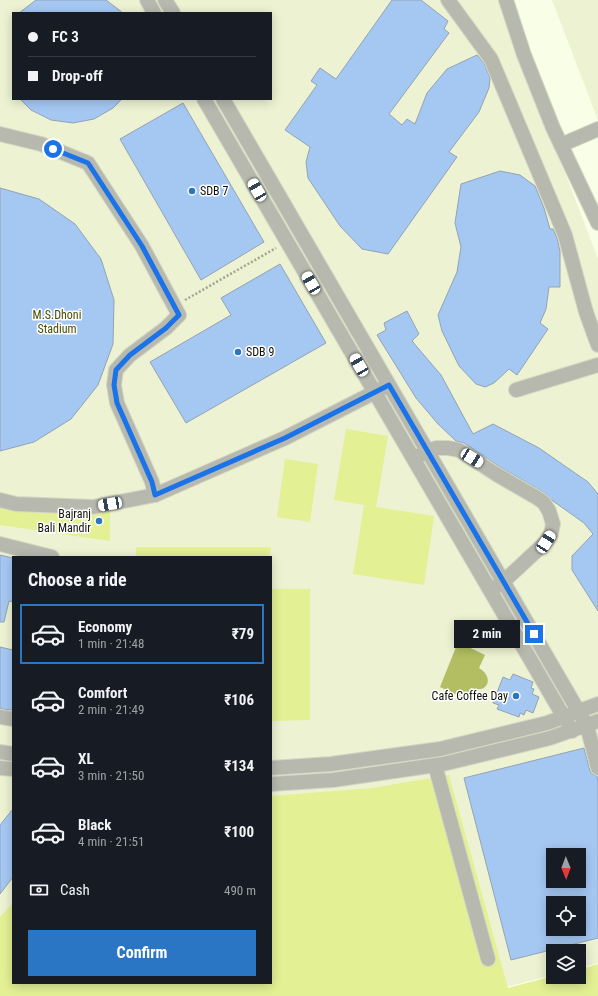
<!DOCTYPE html>
<html lang="en">
<head>
<meta charset="utf-8">
<style>
  :root { --surface:#171b24; --page:#242831; --text:#f1f3f6; --muted:#9ea1a6; --line:#363941; --accent:#2b75c5 }
  body { margin:0; font-family:"Roboto Condensed",sans-serif; background:var(--page); color:var(--text); height:100vh; display:flex; flex-direction:column; font-size:15px; white-space:nowrap }
  * { box-sizing:border-box; margin:0 }
  p { font-size:13px; color:var(--muted) }
  .icon { flex:none; width:22px; height:22px; fill:none; stroke:currentColor; stroke-width:2; stroke-linecap:round; stroke-linejoin:round }
  .map { position:relative; flex:1; overflow:hidden }
  .drawer { position:absolute; left:12px; top:556px; width:260px; height:428px; display:flex; flex-direction:column; background:var(--surface); border-radius:0px; box-shadow:0 2px 10px #0003 }
  .drawer>* { flex:none }
  .guide { position:absolute; left:12px; top:12px; width:260px; height:88px; border-radius:0px; box-shadow:0 2px 10px #0003; display:grid; align-content:center; height:88px; padding:0 16px; background:var(--surface) }
  .needle { width:26px; rotate:179deg }
  .controls { position:absolute; left:546px; top:848px; display:grid; gap:8px }
  .controls a { display:grid; place-items:center; width:40px; height:40px; border-radius:0px; background:var(--surface); box-shadow:0 2px 10px #0003; font-size:20px }
  .end { position:absolute; width:18px; height:18px; margin:-9px; border:5px solid #1a73e8; background:#fff; box-shadow:0 0 0 2px #fff }
  .from { border-radius:50% }
  .bubble { position:absolute; height:28px; border-radius:0px; background:var(--surface); box-shadow:0 2px 10px #0003; font-size:13px; font-weight:700; line-height:28px; text-align:center }
  .car { position:absolute; width:12px; height:24px; margin:-12px -6px; border-radius:5px; box-shadow:0 0 3px 1px #0007; background:linear-gradient(#fff 24%,#345 0 40%,#fff 0 76%,#345 0 86%,#fff 0) }
  .guide b { display:flex; align-items:center; gap:14px; height:38px; font-size:15px }
  .guide b+b { border-top:1px solid var(--line) }
  .guide i { width:10px; height:10px; background:var(--text) }
  ul { padding:0; list-style:none }
  li { display:flex; align-items:center; gap:12px; height:60px; margin:0 8px 6px; padding:0 8px; border:2px solid transparent; border-radius:0px }
  li div { flex:1 }
  li b { display:block; font-size:15px }
  li em { font-style:normal; font-weight:700 }
  li.on { border-color:var(--accent) }
  li>.icon { width:36px; height:36px; stroke-width:1.5 }
  h2 { padding:0 16px; font-size:18px; line-height:48px }
  .pay { display:flex; align-items:center; gap:10px; height:44px; padding:0 16px; font-size:15px }
  .pay p { margin-inline-start:auto }
  .action { display:flex; gap:8px; margin-top:auto; padding:8px 16px }
  .action a { flex:1; height:46px; border-radius:0px; background:var(--accent); color:#fff; font-size:16px; font-weight:700; line-height:46px; text-align:center }
  .map>svg:first-child { display:block }
  .built { fill:#ecf2d2; fill-rule:evenodd }
  .green { fill:#e3f094 }
  .water { fill:#b2be61 }
  .building { fill:#a5c8f3; stroke:#93a2b4; fill-rule:evenodd }
  .lines { fill:none; stroke-linecap:round; stroke-linejoin:round }
  .minor-casing { stroke:#d4d8c3; stroke-width:16 }
  .path { stroke:#a1a593; stroke-width:2.5; stroke-dasharray:2 2; stroke-linecap:butt }
  .minor { stroke:#b7b9af; stroke-width:14 }
  .route { stroke:#1a73e8; stroke-width:5 }
  .poi-dot { fill:#2b75c5; stroke:#fff; stroke-width:1.5 }
  .labels { text-anchor:middle; dominant-baseline:central; stroke-width:3; stroke-linejoin:round; paint-order:stroke }
  .poi-label { font-size:12px; fill:#11130b; stroke:#fff; text-anchor:start }
  .park-label { font-size:12px; fill:#474e04; stroke:#fff }
</style>
</head>
<body>
<div class="map">
<svg width="598" height="996" viewBox="0 0 598 996">
  <rect width="100%" height="100%" fill="#f9fee6"/>
  <!-- built -->
  <g class="built">
    <path d="M 0,0 L 499,0 L 598,259 L 598,963 L 579,968 L 579,951 L 553,951 L 553,975 L 470,996 L 271,983 L 271,557 L 13,557 L 13,975 L 0,965 ZM 13,13 L 271,13 L 271,99 L 13,99 ZM 553,855 L 579,855 L 579,881 L 553,881 ZM 553,903 L 579,903 L 579,929 L 553,929 Z"/>
    <path d="M 552,0 L 598,0 L 598,120 Z"/>
  </g>
  <!-- green -->
  <g class="green">
    <path d="M 346,429 L 388,436 L 376,507 L 434,516 L 424,585 L 353,574 L 364,505 L 334,500 Z"/>
    <path d="M 285,459 L 318,464 L 310,522 L 277,517 Z"/>
    <path d="M 0,500 L 110,504 L 110,541 L 0,525 Z"/>
    <path d="M 136,547 L 271,547 L 270,557 L 136,557 Z"/>
    <path d="M 271,589 L 310,589 L 310,720 L 271,721 Z"/>
    <path d="M 449,775 L 508,988 L 553,976 L 579,977 L 579,970 L 598,964 L 598,996 L 0,996 L 0,917 L 13,903 L 13,983 L 271,983 L 271,796 L 372,788 Z"/>
  </g>
  <!-- water -->
  <path class="water" d="M 458,642 L 485,655 L 479,668 C 494,677 489,694 471,688 L 466,699 L 440,687 Z"/>
  <!-- building -->
  <g class="building">
    <path d="M 36,0 L 106,0 L 123,13 L 19,13 Z"/>
    <path d="M 392,0 L 421,0 L 448,21 L 444,29 L 449,33 L 389,114 L 402,125 L 407,119 L 415,124 L 427,93 L 447,69 L 477,55 L 484,63 L 490,78 L 489,88 L 479,112 L 449,152 L 457,157 L 388,254 L 362,249 L 340,226 L 308,178 L 306,162 L 310,147 L 285,130 L 317,85 L 311,81 L 320,68 L 336,79 Z"/>
    <path d="M 20,99 L 122,99 L 113,108 L 94,119 L 73,123 L 51,120 L 31,110 Z"/>
    <path d="M 183,103 L 264,242 L 201,280 L 120,139 Z"/>
    <path d="M 500,171 L 520,175 L 535,186 L 544,208 L 550,229 L 553,229 L 557,238 L 560,251 L 560,287 L 549,287 L 546,309 L 540,323 L 548,329 L 517,375 L 509,369 L 494,383 L 485,387 L 476,384 L 459,366 L 442,331 L 438,315 L 457,272 L 461,247 L 455,223 L 461,184 Z"/>
    <path d="M 0,188 L 39,199 L 75,224 L 101,259 L 114,300 L 113,344 L 98,385 L 71,419 L 34,442 L 0,451 Z"/>
    <path d="M 280,264 L 326,343 L 186,423 L 150,362 L 231,315 L 221,298 Z"/>
    <path d="M 407,311 L 419,334 L 412,341 L 441,375 L 473,434 L 493,424 L 539,448 L 588,482 L 598,494 L 598,611 L 572,570 L 572,556 L 593,534 L 584,523 L 553,501 L 543,492 L 500,467 L 464,443 L 456,441 L 438,424 L 416,398 L 377,335 L 386,330 L 384,323 Z"/>
    <path d="M 0,555 L 13,558 L 13,602 L 9,601 L 4,622 L 0,622 Z"/>
    <path d="M 0,647 L 13,650 L 13,710 L 0,709 Z"/>
    <path d="M 513,674 L 533,682 L 531,688 L 534,689 L 532,694 L 539,697 L 533,713 L 526,710 L 524,715 L 520,713 L 519,717 L 497,709 L 499,705 L 493,703 L 503,677 L 510,680 Z"/>
    <path d="M 584,748 L 590,771 L 592,774 L 597,776 L 598,782 L 598,938 L 511,960 L 464,778 ZM 553,855 L 579,855 L 579,881 L 553,881 ZM 553,903 L 579,903 L 579,929 L 553,929 Z"/>
    <path d="M 13,809 L 13,877 L 0,894 L 0,825 Z"/>
  </g>
  <g class="lines">
    <defs>
      <g id="minor">
        <path d="M 147,0 L 154,13"/>
        <path d="M 165,0 L 173,13"/>
        <path d="M 448,0 L 491,59 L 565,235 L 586,312 L 598,345"/>
        <path d="M 506,0 L 524,55 L 553,128 L 598,223"/>
        <path d="M 204,99 L 572,731"/>
        <path d="M 223,99 L 587,726 L 598,768"/>
        <path d="M 0,134 L 41,144 L 88,163 L 142,246 L 179,315 L 166,328 L 130,355 L 116,370 L 114,385 L 117,403 L 152,482 L 155,495"/>
        <path d="M 561,145 L 598,129"/>
        <path d="M 516,390 L 598,365"/>
        <path d="M 420,455 L 436,448 L 448,448 L 459,450 L 496,474 L 539,499 L 544,503 L 549,511 L 553,524 L 551,534 L 546,542 L 503,582 L 496,587"/>
        <path d="M 0,500 L 16,504 L 93,507 L 155,495 L 285,438 L 383,388"/>
        <path d="M 0,544 L 52,557"/>
        <path d="M 0,717 L 13,719"/>
        <path d="M 0,752 L 13,754"/>
        <path d="M 435,765 L 488,959"/>
        <path d="M 0,768 L 13,769"/>
        <path d="M 271,768 L 331,764 L 440,749 L 547,723 L 598,704"/>
        <path d="M 271,784 L 333,780 L 443,764 L 550,738 L 598,721"/>
      </g>
    </defs>
    <!-- minor casing -->
    <use href="#minor" class="minor-casing"/>
    <!-- path -->
    <path class="path" d="M 185,300 L 276,248"/>
    <!-- minor -->
    <use href="#minor" class="minor"/>
  </g>
  <g class="lines">
    <!-- route -->
    <path class="route" d="M 53,149 L 88,163 L 142,246 L 179,315 L 166,328 L 130,355 L 116,370 L 114,385 L 117,403 L 152,482 L 155,495 L 285,438 L 389,385 L 534,634"/>
  </g>
  <!-- markers -->
  <g class="poi-dot">
    <circle cx="192" cy="191" r="4"/>
    <circle cx="238" cy="352" r="4"/>
    <circle cx="99" cy="521" r="4"/>
    <circle cx="516" cy="696" r="4"/>
  </g>
  <g class="labels">
    <!-- poi labels -->
    <g class="poi-label">
      <text x="200" y="191">SDB 7</text>
      <text x="246" y="352">SDB 9</text>
      <text x="91" y="514" text-anchor="end">Bajranj<tspan x="91" dy="14">Bali Mandir</tspan></text>
      <text x="508" y="696" text-anchor="end">Cafe Coffee Day</text>
    </g>
    <!-- park labels -->
    <g class="park-label">
      <text x="57" y="315">M.S.Dhoni<tspan x="57" dy="14">Stadium</tspan></text>
    </g>
  </g>
</svg>
<div class="controls">
<a><svg class="needle" viewBox="-14 -14 28 28"><path d="M0-13l5 13h-10z" fill="#e53935"/><path d="M0 13l5-13h-10z" fill="#9ea1a6"/></svg></a>
<a><svg class="icon" aria-label="locate" viewBox="0 0 24 24"><circle cx="12" cy="12" r="6"/><path d="M12 2v4M12 18v4M2 12h4M18 12h4"/></svg></a>
<a><svg class="icon" aria-label="layers" viewBox="0 0 24 24"><path d="M12 4l9 5-9 5-9-5zM3 14l9 5 9-5"/></svg></a>
</div>
<i class="end from" style="left:53px;top:149px"></i>
<i class="end" style="left:534px;top:634px"></i>
<div class="bubble" style="left:454px;top:620px;width:66px">2 min</div>
<i class="car" style="left:257px;top:190px;rotate:330deg"></i>
<i class="car" style="left:311px;top:283px;rotate:330deg"></i>
<i class="car" style="left:359px;top:365px;rotate:330deg"></i>
<i class="car" style="left:472px;top:458px;rotate:122deg"></i>
<i class="car" style="left:110px;top:504px;rotate:260deg"></i>
<i class="car" style="left:546px;top:542px;rotate:33deg"></i>
<div class="guide">
<b><i class="from"></i>FC 3</b>
<b><i></i>Drop-off</b>
</div>
<section class="drawer">
<h2>Choose a ride</h2>
<ul>
<li class="on"><svg class="icon" aria-label="car" viewBox="0 0 24 24"><path d="M5 17H2v-5l4-1 3-4h7l3 4 3 1v5h-3M9 17h6M6 11h13"/><circle cx="7" cy="17" r="2"/><circle cx="17" cy="17" r="2"/></svg><div><b>Economy</b><p>1 min · 21:48</p></div><em>₹79</em></li>
<li><svg class="icon" aria-label="car" viewBox="0 0 24 24"><path d="M5 17H2v-5l4-1 3-4h7l3 4 3 1v5h-3M9 17h6M6 11h13"/><circle cx="7" cy="17" r="2"/><circle cx="17" cy="17" r="2"/></svg><div><b>Comfort</b><p>2 min · 21:49</p></div><em>₹106</em></li>
<li><svg class="icon" aria-label="car" viewBox="0 0 24 24"><path d="M5 17H2v-5l4-1 3-4h7l3 4 3 1v5h-3M9 17h6M6 11h13"/><circle cx="7" cy="17" r="2"/><circle cx="17" cy="17" r="2"/></svg><div><b>XL</b><p>3 min · 21:50</p></div><em>₹134</em></li>
<li><svg class="icon" aria-label="car" viewBox="0 0 24 24"><path d="M5 17H2v-5l4-1 3-4h7l3 4 3 1v5h-3M9 17h6M6 11h13"/><circle cx="7" cy="17" r="2"/><circle cx="17" cy="17" r="2"/></svg><div><b>Black</b><p>4 min · 21:51</p></div><em>₹100</em></li>
</ul>
<div class="pay"><svg class="icon" aria-label="cash" viewBox="0 0 24 24"><path d="M3 7h18v10H3z"/><circle cx="12" cy="12" r="2"/></svg>Cash<p>490 m</p></div>
<div class="action"><a>Confirm</a></div>
</section>
</div>
</body>
</html>
